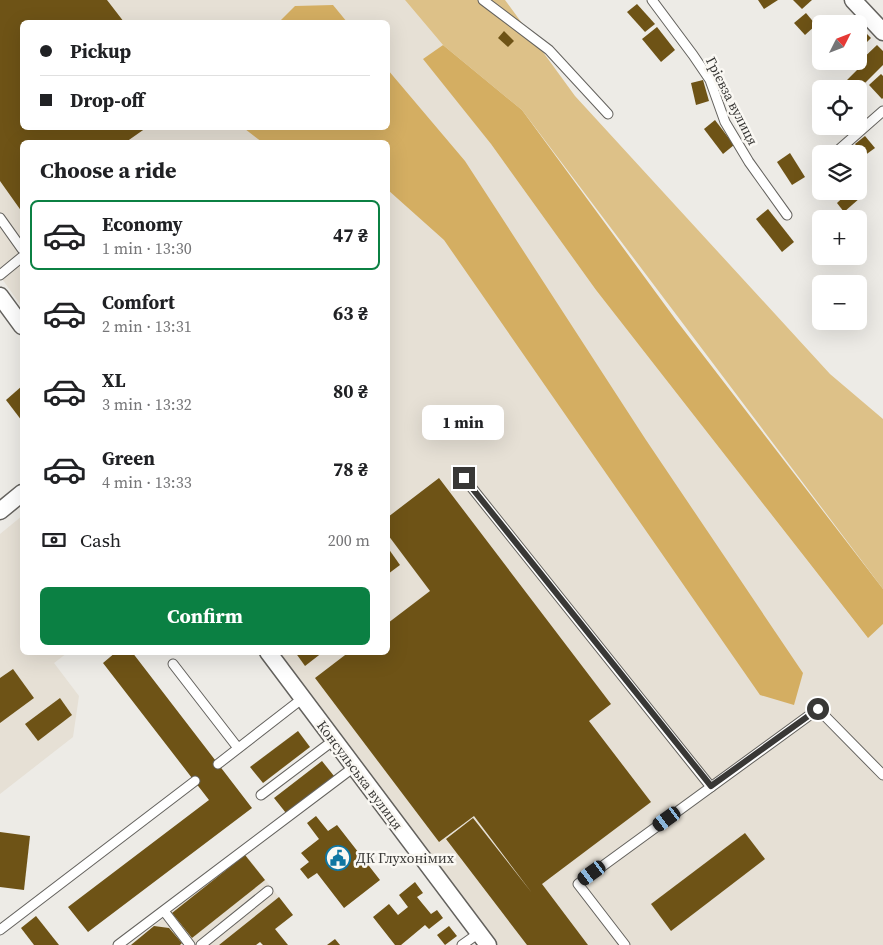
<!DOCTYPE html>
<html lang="en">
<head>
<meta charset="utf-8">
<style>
  :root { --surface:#fff; --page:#f2f2f2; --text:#202124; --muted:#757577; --line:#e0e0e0; --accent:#0b8043 }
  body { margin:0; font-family:"Source Serif 4",serif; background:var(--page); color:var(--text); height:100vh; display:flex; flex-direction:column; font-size:19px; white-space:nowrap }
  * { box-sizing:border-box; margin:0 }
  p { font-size:16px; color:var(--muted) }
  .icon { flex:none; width:28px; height:28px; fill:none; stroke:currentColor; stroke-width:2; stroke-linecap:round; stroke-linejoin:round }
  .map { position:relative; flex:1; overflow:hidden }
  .sheet { position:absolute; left:20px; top:140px; width:370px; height:515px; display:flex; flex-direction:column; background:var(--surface); border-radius:8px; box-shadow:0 5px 20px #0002 }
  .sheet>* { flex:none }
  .guide { position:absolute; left:20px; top:20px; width:370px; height:110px; border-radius:8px; box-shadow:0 5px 20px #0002; display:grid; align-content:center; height:110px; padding:0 20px; background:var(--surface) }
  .needle { width:32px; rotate:48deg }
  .fabs { position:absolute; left:812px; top:15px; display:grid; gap:10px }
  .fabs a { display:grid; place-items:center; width:55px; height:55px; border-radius:8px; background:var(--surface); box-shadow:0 5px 20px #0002; font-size:25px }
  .end { position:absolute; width:22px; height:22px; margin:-11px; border:6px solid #393836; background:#fff; box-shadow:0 0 0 2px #fff }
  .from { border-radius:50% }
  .bubble { position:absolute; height:35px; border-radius:8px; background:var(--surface); box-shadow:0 5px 20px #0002; font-size:16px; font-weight:700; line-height:35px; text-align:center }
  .car { position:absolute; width:15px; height:30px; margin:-15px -8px; border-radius:6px; box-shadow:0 0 4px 1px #0007; background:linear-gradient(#222 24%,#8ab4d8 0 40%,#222 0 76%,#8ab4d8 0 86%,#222 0) }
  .guide b { display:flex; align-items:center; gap:18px; height:48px; font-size:19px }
  .guide b+b { border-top:1px solid var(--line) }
  .guide i { width:12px; height:12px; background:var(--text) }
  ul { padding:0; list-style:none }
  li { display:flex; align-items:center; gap:15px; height:70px; margin:0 10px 8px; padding:0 10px; border:2px solid transparent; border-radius:8px }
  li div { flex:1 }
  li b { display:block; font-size:19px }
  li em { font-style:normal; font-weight:700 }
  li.on { border-color:var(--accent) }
  li>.icon { width:45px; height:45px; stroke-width:1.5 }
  h2 { padding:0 20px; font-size:22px; line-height:60px }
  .pay { display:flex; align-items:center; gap:12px; height:55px; padding:0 20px; font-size:19px }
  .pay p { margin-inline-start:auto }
  .button { display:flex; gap:10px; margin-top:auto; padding:10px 20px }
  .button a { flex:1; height:58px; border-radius:8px; background:var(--accent); color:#fff; font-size:20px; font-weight:700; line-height:58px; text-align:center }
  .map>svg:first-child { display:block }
  .built { fill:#e6e0d5; fill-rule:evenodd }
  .green { fill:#ddc188 }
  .forest { fill:#d4ae62 }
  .building { fill:#6e5316 }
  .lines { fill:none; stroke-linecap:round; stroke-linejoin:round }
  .service-casing { stroke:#64625e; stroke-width:11 }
  .minor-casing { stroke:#64625e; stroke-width:19 }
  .service { stroke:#fff; stroke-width:9 }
  .minor { stroke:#fff; stroke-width:16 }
  .route { stroke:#393836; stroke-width:6 }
  .labels { text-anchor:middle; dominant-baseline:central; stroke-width:5; stroke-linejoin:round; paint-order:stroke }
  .street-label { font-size:14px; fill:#393836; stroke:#faf8f3 }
  .poi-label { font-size:14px; fill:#393836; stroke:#faf8f3; text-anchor:start }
</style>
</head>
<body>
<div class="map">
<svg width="883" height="945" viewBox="0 0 883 945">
  <rect width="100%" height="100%" fill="#edebe6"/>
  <!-- built -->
  <g class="built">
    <path d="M 0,0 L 405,0 L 443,45 L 424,59 L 491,144 L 596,290 L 867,637 L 883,624 L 883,945 L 498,945 L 278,653 L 388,652 L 388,142 L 22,142 L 22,307 L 0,276 ZM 22,22 L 388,22 L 388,128 L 22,128 Z"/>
    <path d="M 22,516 L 22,652 L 67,653 L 54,663 L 79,696 L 73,737 L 0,794 L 0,534 Z"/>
    <path d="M 245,854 L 293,915 L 256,945 L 130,945 Z"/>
  </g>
  <!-- green -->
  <path class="green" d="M 405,0 L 505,0 L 575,96 L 830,374 L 883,419 L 883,589 L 522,110 L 443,45 Z"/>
  <!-- forest -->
  <g class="forest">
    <path d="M 333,5 L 347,22 L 279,22 L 295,6 Z"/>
    <path d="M 443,45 L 522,110 L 676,320 L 883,589 L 883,624 L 868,638 L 596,290 L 491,144 L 423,59 Z"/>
    <path d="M 388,70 L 465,161 L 646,440 L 803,673 L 794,705 L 760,695 L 444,240 L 388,190 L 388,142 L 262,142 L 245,129 L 245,128 L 388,128 Z"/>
  </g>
  <!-- building -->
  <g class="building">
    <path d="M 0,0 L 107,0 L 124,22 L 22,22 L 22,128 L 146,128 L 126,142 L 22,142 L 22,212 L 0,181 Z"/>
    <path d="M 758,0 L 778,0 L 764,9 Z"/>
    <path d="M 793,0 L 812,0 L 802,9 Z"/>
    <path d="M 637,4 L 655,24 L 645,32 L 627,12 Z"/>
    <path d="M 806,13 L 816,25 L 805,35 L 794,23 Z"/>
    <path d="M 657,27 L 675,50 L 661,62 L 642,39 Z"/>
    <path d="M 504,31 L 514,41 L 508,47 L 498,38 Z"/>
    <path d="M 864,31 L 871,38 L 859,50 L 859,36 Z"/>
    <path d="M 821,39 L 821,55 L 813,46 Z"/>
    <path d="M 877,45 L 883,51 L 883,65 L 859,89 L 850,89 L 844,83 L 859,68 L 856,65 Z"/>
    <path d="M 881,74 L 883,76 L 883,98 L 882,99 L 869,85 Z"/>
    <path d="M 703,80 L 709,101 L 696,105 L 691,83 Z"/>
    <path d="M 715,120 L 734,145 L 723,154 L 704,129 Z"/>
    <path d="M 865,136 L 875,148 L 864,156 L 855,144 Z"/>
    <path d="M 790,153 L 805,177 L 792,185 L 777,162 Z"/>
    <path d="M 850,191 L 854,191 L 860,198 L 844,212 L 837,203 Z"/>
    <path d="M 768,209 L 794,242 L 782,252 L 756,219 Z"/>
    <path d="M 827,256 L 845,256 L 835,265 Z"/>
    <path d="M 22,386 L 22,421 L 6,400 Z"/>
    <path d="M 439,478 L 611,704 L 589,721 L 651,802 L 542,884 L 588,945 L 527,945 L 446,839 L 473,818 L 532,893 L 474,816 L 439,842 L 315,678 L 349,652 L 388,652 L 388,623 L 430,591 L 388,535 L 388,517 Z"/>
    <path d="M 388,548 L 400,565 L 388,574 Z"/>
    <path d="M 116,652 L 132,652 L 252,808 L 88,932 L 68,907 L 209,800 L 103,663 Z"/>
    <path d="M 295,652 L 323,652 L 305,666 Z"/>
    <path d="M 13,669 L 34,698 L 0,723 L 0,678 Z"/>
    <path d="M 60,698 L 72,715 L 38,741 L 25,724 Z"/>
    <path d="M 298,731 L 310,747 L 263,783 L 250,767 Z"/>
    <path d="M 322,761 L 334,776 L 286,813 L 274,798 Z"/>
    <path d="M 316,816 L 328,831 L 337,825 L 380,880 L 344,908 L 317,873 L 308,879 L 300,869 L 309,862 L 301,853 L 319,839 L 307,823 Z"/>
    <path d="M 0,832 L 30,836 L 24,890 L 0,887 Z"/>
    <path d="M 745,833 L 765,859 L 671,931 L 651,904 Z"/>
    <path d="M 245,855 L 265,880 L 192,938 L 172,913 Z"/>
    <path d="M 415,882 L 423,893 L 417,897 L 431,914 L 437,910 L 443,918 L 429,929 L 425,925 L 401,945 L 395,945 L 373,917 L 389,904 L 398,915 L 408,907 L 399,895 Z"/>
    <path d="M 279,897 L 293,915 L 275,929 L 288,945 L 263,945 L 260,942 L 256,945 L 219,945 Z"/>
    <path d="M 36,916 L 59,945 L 34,945 L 21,928 Z"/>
    <path d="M 154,926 L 169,928 L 182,943 L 180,945 L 131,945 Z"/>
    <path d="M 449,926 L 457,936 L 445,945 L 437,935 Z"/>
    <path d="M 335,939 L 340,945 L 327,945 Z"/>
  </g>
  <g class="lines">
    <defs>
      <g id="service">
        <path d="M 483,0 L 549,50 L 608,114"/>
        <path d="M 652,0 L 693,55 L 710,80 L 725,122 L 749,162 L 787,215"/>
        <path d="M 834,154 L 883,111"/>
        <path d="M 819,167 L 821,165"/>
        <path d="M 0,218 L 22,249"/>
        <path d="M 0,275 L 22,257"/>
        <path d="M 464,478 L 711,787"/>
        <path d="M 173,664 L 238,748"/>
        <path d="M 218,764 L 303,698"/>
        <path d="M 261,795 L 334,740"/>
        <path d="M 164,911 L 190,945"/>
        <path d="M 0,930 L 195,781"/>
        <path d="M 118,945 L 354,767"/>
        <path d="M 201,945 L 268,891"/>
        <path d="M 462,945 L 479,933"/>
        <path d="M 625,945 L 578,884 L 818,709 L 883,775"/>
      </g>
      <g id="minor">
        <path d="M 853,0 L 883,32"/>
        <path d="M 0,296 L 22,326"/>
        <path d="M 0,511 L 22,493"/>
        <path d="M 268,652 L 488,945"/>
      </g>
    </defs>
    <!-- service casing -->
    <use href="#service" class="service-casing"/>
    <!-- minor casing -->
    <use href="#minor" class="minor-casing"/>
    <!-- service -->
    <use href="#service" class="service"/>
    <!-- minor -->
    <use href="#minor" class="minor"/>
  </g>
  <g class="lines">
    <!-- route -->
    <path class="route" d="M 464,478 L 711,786 L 818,709"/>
  </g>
  <!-- icons -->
  <defs>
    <symbol id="civic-ring" viewBox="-11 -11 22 22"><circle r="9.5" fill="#faf8f3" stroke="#0f76a2" stroke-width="1.5"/><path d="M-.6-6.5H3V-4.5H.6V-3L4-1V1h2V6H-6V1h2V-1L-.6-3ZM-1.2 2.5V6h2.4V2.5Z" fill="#0f76a2"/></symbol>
  </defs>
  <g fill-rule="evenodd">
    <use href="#civic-ring" x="324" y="844" width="28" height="28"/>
  </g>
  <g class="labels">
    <!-- street labels -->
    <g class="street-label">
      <text transform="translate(732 101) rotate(63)">Грієвза вулиця</text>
      <text transform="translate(360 775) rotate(53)">Консульська вулиця</text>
    </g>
    <!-- poi labels -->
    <g class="poi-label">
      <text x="356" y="858">ДК Глухонімих</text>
    </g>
  </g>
</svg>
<div class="fabs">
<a><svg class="needle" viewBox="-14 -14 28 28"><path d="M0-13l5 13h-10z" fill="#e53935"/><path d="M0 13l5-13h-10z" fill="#757577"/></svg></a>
<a><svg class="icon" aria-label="locate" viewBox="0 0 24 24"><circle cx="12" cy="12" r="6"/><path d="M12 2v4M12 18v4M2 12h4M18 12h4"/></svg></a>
<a><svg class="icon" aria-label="layers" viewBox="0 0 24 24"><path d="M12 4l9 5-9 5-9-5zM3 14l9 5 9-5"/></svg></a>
<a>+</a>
<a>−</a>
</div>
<i class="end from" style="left:818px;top:709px"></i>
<i class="end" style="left:464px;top:478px"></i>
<div class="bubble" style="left:422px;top:405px;width:82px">1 min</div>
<i class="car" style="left:667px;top:819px;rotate:234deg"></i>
<i class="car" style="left:592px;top:873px;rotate:234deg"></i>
<div class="guide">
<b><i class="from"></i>Pickup</b>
<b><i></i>Drop-off</b>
</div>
<section class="sheet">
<h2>Choose a ride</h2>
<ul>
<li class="on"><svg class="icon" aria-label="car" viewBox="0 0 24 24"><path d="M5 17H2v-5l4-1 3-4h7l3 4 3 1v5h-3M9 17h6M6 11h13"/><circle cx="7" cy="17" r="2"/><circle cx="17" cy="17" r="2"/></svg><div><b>Economy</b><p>1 min · 13:30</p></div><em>47 ₴</em></li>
<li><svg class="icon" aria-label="car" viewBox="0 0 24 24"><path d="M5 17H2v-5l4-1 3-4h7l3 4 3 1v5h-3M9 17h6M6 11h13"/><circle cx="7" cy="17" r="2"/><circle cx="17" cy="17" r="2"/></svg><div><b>Comfort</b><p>2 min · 13:31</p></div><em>63 ₴</em></li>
<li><svg class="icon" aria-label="car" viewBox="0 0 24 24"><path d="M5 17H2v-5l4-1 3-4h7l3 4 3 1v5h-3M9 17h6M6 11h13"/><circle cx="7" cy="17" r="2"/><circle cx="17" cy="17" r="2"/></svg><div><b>XL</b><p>3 min · 13:32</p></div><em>80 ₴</em></li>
<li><svg class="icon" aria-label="car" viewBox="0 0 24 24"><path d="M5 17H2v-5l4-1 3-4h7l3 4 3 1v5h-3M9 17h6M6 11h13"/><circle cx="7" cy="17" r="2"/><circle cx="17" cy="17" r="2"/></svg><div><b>Green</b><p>4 min · 13:33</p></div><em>78 ₴</em></li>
</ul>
<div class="pay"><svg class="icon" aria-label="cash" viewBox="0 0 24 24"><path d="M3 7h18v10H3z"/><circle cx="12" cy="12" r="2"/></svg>Cash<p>200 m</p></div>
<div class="button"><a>Confirm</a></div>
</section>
</div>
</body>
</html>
